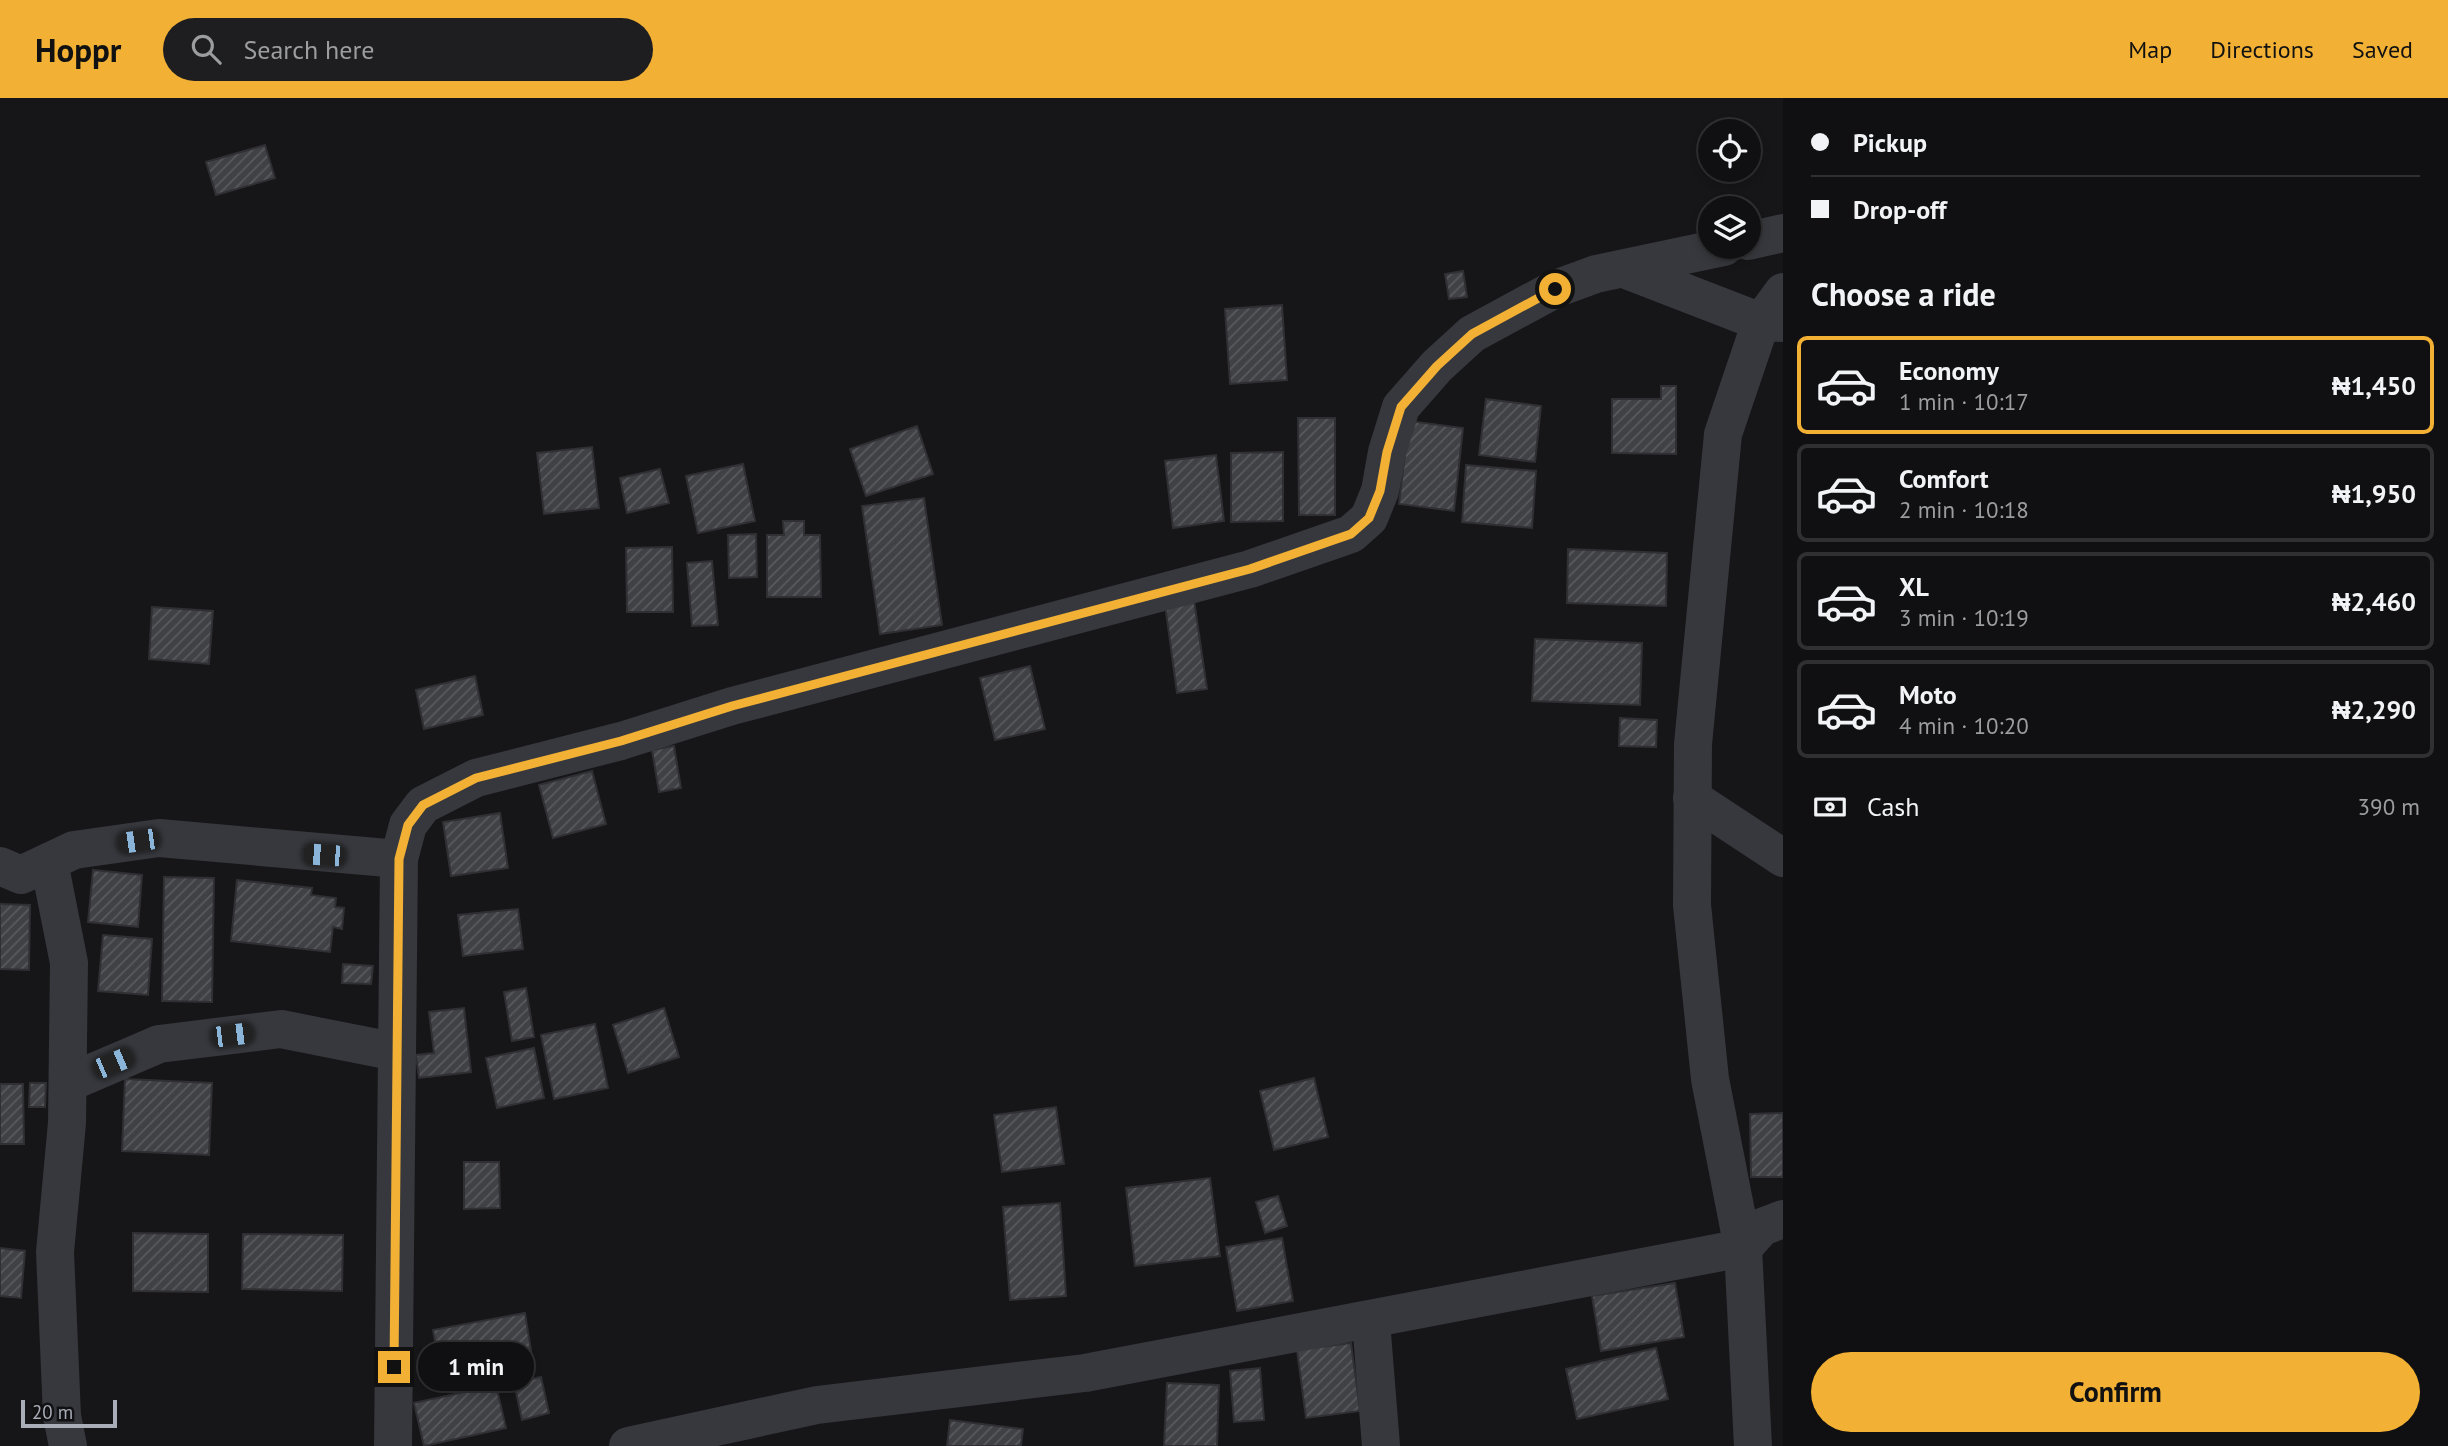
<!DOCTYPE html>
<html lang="en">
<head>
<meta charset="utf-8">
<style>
  :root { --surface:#101012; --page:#1e1e20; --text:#f1f3f6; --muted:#9c9d9f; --line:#303032; --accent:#f2b134 }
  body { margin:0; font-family:"PT Sans",sans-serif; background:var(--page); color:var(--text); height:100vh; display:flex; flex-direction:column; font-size:26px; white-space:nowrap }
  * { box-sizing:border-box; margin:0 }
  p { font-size:23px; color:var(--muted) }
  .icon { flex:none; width:38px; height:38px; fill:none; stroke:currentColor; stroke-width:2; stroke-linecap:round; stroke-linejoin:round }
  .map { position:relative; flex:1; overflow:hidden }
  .drawer { display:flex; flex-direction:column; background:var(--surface); width:665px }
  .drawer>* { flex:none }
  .banner { display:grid; align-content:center; height:154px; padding:0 28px; background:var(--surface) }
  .controls { position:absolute; left:1698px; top:21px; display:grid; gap:14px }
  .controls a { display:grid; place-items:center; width:63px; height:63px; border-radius:50%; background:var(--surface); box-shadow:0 4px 10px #0003,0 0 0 2px var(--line); font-size:35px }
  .scale { position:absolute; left:21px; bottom:18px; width:96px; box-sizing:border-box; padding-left:7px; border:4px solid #a8adb8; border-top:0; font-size:19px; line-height:24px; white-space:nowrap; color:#a8adb8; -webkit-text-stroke:5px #111113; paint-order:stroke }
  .end { position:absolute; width:32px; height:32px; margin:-16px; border:9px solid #f2b134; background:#111; box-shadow:0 0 0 4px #111 }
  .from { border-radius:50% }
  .bubble { position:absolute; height:49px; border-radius:24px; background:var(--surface); box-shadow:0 4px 10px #0003,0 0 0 2px var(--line); font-size:23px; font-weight:700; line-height:49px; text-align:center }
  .car { position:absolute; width:21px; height:42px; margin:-21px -10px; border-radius:9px; box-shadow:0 0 5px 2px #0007; background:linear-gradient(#222 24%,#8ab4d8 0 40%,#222 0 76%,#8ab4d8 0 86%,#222 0) }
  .banner b { display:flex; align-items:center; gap:24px; height:66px; font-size:26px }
  .banner b+b { border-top:2px solid var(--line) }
  .banner i { width:18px; height:18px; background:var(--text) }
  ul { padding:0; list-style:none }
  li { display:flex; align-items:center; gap:21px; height:98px; margin:0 14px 10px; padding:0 14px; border:4px solid var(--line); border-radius:10px }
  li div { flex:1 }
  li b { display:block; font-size:26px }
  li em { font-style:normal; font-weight:700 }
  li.current { border-color:var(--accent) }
  li>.icon { width:63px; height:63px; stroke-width:1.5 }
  h2 { padding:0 28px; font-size:32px; line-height:84px }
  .pay { display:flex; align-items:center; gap:18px; height:77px; padding:0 28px; font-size:26px }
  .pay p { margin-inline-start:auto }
  .cta { display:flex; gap:14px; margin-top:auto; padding:14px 28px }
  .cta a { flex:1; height:80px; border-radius:42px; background:var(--accent); color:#111; font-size:28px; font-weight:700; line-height:80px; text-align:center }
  header { display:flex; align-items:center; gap:42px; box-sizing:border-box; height:98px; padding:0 35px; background:var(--accent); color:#111 }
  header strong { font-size:33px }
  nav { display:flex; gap:38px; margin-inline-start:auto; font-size:24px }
  .search { width:490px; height:63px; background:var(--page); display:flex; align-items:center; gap:18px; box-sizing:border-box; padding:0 24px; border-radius:38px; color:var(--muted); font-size:26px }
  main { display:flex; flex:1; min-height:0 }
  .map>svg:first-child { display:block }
  .building { fill:url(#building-hatch); stroke:#303034; stroke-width:2 }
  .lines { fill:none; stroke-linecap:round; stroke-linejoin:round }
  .street { stroke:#37383d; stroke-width:38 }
  .route { stroke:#f2b134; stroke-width:9 }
</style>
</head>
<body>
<header>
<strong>Hoppr</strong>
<div class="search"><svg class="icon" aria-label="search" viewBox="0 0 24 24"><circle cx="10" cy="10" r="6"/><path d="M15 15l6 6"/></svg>Search here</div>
<nav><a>Map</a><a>Directions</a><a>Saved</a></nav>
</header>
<main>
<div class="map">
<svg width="1783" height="1348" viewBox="0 0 1783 1348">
  <defs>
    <pattern id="building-hatch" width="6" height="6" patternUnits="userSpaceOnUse" patternTransform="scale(1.75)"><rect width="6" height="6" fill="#404145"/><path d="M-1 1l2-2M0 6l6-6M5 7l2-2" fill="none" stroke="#595a5e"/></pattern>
  </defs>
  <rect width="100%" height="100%" fill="#161618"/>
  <!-- building -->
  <g class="building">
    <path d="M 265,47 L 275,80 L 216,97 L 206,64 Z"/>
    <path d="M 1463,173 L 1467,199 L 1449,201 L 1445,176 Z"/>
    <path d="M 1282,207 L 1287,282 L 1230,286 L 1225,211 Z"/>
    <path d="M 1661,288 L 1676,288 L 1676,356 L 1612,355 L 1612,301 L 1661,301 Z"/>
    <path d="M 1486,301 L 1541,308 L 1535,364 L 1479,357 Z"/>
    <path d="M 1298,320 L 1335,320 L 1335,417 L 1299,417 Z"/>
    <path d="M 1409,323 L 1463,330 L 1454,413 L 1399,406 Z"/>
    <path d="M 917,328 L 933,376 L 866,398 L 850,351 Z"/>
    <path d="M 592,349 L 599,410 L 544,416 L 537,355 Z"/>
    <path d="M 1283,354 L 1283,423 L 1231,424 L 1231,355 Z"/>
    <path d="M 1216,357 L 1224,423 L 1173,430 L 1165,363 Z"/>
    <path d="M 743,366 L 755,423 L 698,435 L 686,378 Z"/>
    <path d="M 1466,367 L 1536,373 L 1532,430 L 1462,424 Z"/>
    <path d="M 660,371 L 669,405 L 627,415 L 620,380 Z"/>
    <path d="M 924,400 L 942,527 L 880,536 L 862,408 Z"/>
    <path d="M 783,423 L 804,423 L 804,437 L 820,437 L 821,499 L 767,499 L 767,437 L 784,437 Z"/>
    <path d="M 756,436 L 757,479 L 729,480 L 728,437 Z"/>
    <path d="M 672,449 L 673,514 L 627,514 L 626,450 Z"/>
    <path d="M 1568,451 L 1667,455 L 1666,508 L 1567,505 Z"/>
    <path d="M 712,463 L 718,527 L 692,528 L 687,465 Z"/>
    <path d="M 1193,495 L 1207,591 L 1177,595 L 1164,499 Z"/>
    <path d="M 152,509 L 213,513 L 209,566 L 149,561 Z"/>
    <path d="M 1535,541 L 1642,545 L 1640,607 L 1532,603 Z"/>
    <path d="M 1030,568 L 1045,631 L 995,642 L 980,580 Z"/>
    <path d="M 475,578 L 483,617 L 424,631 L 416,592 Z"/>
    <path d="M 1620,620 L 1657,622 L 1656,649 L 1619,648 Z"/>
    <path d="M 674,648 L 681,690 L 659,694 L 652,652 Z"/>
    <path d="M 592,673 L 606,726 L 553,740 L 539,687 Z"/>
    <path d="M 500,715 L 508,770 L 451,778 L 443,724 Z"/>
    <path d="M 93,772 L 142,777 L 138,829 L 88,824 Z"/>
    <path d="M 164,779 L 214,780 L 212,904 L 162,903 Z"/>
    <path d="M 237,782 L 312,790 L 311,797 L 336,800 L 335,809 L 344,810 L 342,831 L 333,829 L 330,854 L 231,843 Z"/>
    <path d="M 0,806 L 30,807 L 29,872 L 0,871 Z"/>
    <path d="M 518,811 L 523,851 L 463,858 L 458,817 Z"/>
    <path d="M 103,837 L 152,841 L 148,897 L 98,893 Z"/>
    <path d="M 343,866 L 373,868 L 371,886 L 342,885 Z"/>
    <path d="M 526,890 L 534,939 L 512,943 L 504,894 Z"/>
    <path d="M 464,910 L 471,974 L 419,980 L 416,957 L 434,955 L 429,914 Z"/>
    <path d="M 664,910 L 679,959 L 628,975 L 613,927 Z"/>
    <path d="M 595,926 L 608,990 L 554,1001 L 541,937 Z"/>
    <path d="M 534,950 L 544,1000 L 497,1010 L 486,960 Z"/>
    <path d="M 1314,980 L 1328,1039 L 1274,1052 L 1260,993 Z"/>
    <path d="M 125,981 L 212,985 L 209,1057 L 122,1053 Z"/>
    <path d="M 30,985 L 46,985 L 45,1009 L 29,1009 Z"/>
    <path d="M 0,986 L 23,986 L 24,1046 L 0,1046 Z"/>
    <path d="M 1056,1009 L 1064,1066 L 1002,1074 L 994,1017 Z"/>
    <path d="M 1783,1015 L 1783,1079 L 1751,1079 L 1750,1016 Z"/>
    <path d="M 464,1064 L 499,1064 L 500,1110 L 464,1111 Z"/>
    <path d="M 1210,1080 L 1220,1158 L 1135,1168 L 1126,1090 Z"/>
    <path d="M 1278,1098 L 1287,1128 L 1265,1135 L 1256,1104 Z"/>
    <path d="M 1060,1105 L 1066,1198 L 1010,1202 L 1003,1109 Z"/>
    <path d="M 133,1135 L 208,1136 L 208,1194 L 133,1193 Z"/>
    <path d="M 243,1136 L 343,1137 L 342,1193 L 242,1191 Z"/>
    <path d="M 1282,1140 L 1293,1203 L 1237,1213 L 1226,1149 Z"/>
    <path d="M 0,1150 L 25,1153 L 21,1200 L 0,1198 Z"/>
    <path d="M 1675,1185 L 1684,1239 L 1601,1253 L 1592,1198 Z"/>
    <path d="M 525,1215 L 532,1259 L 441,1276 L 433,1232 Z"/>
    <path d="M 1351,1245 L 1360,1313 L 1306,1320 L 1297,1252 Z"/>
    <path d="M 1656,1250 L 1668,1301 L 1577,1321 L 1566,1271 Z"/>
    <path d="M 1260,1270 L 1264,1322 L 1234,1324 L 1230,1273 Z"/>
    <path d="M 541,1279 L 549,1315 L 522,1322 L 514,1285 Z"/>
    <path d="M 1167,1285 L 1219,1287 L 1217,1348 L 1164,1348 Z"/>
    <path d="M 496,1287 L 506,1330 L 424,1348 L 414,1305 Z"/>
    <path d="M 950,1322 L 1023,1331 L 1021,1348 L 947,1348 Z"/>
  </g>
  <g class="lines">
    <!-- street -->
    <g class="street">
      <path d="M 1748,143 L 1783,135"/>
      <path d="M 1624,171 L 1761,224 L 1783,225"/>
      <path d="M 1692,700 L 1783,760"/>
      <path d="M 49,764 L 69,865 L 67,1025 L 55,1154 L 62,1318 L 68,1348"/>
      <path d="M 0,768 L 21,777 L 74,752 L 159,740 L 399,761"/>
      <path d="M 68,985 L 159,946 L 281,931 L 397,954"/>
      <path d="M 1371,1223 L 1381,1348"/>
      <path d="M 393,1348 L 399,761 L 408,727 L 423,707 L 476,680 L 621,643 L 732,608 L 1250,471 L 1351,436 L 1369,420 L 1380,393 L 1387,354 L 1401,309 L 1437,268 L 1472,236 L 1555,191 L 1596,176 L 1724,149"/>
      <path d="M 628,1348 L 817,1307 L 1085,1275 L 1743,1150 L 1762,1129 L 1783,1121"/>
      <path d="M 1753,1348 L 1743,1150 L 1710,981 L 1692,807 L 1693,646 L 1723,336 L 1761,224 L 1783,194"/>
    </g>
  </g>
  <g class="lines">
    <!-- route -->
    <path class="route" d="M 394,1269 L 399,761 L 408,727 L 423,707 L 476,680 L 621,643 L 732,608 L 1250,471 L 1351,436 L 1369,420 L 1380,393 L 1387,354 L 1401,309 L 1437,268 L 1472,236 L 1555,191"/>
  </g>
</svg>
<div class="controls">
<a><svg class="icon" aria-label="locate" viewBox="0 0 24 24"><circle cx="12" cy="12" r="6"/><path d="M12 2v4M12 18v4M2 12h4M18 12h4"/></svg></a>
<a><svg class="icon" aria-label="layers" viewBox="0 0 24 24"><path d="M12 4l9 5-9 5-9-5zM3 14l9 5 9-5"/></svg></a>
</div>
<div class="scale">20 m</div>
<i class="end from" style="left:1555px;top:191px"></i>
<i class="end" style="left:394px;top:1269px"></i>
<div class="bubble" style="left:418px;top:1244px;width:116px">1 min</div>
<i class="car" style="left:138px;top:743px;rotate:262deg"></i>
<i class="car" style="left:324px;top:757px;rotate:274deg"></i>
<i class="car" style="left:232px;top:937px;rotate:83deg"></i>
<i class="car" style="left:113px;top:965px;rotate:67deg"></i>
</div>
<section class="drawer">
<div class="banner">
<b><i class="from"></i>Pickup</b>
<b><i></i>Drop-off</b>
</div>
<h2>Choose a ride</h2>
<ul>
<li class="current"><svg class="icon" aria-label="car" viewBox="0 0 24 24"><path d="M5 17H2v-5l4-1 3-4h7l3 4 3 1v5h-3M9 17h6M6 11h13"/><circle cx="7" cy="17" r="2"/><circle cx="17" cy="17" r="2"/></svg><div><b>Economy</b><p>1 min · 10:17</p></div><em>₦1,450</em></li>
<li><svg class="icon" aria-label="car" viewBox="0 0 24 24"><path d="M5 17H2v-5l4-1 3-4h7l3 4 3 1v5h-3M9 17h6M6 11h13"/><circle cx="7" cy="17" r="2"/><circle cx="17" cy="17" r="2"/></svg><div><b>Comfort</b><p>2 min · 10:18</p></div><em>₦1,950</em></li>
<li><svg class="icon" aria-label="car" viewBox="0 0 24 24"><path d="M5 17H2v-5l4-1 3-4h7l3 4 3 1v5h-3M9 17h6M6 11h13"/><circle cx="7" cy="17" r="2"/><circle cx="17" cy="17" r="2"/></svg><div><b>XL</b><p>3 min · 10:19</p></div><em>₦2,460</em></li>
<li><svg class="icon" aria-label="car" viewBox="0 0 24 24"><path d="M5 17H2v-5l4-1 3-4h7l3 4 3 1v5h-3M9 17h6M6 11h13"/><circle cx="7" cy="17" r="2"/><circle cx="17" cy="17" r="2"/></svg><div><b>Moto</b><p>4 min · 10:20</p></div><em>₦2,290</em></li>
</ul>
<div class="pay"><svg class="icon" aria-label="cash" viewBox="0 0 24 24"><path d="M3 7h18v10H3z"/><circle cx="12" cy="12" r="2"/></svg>Cash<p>390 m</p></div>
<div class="cta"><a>Confirm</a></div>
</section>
</main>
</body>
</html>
